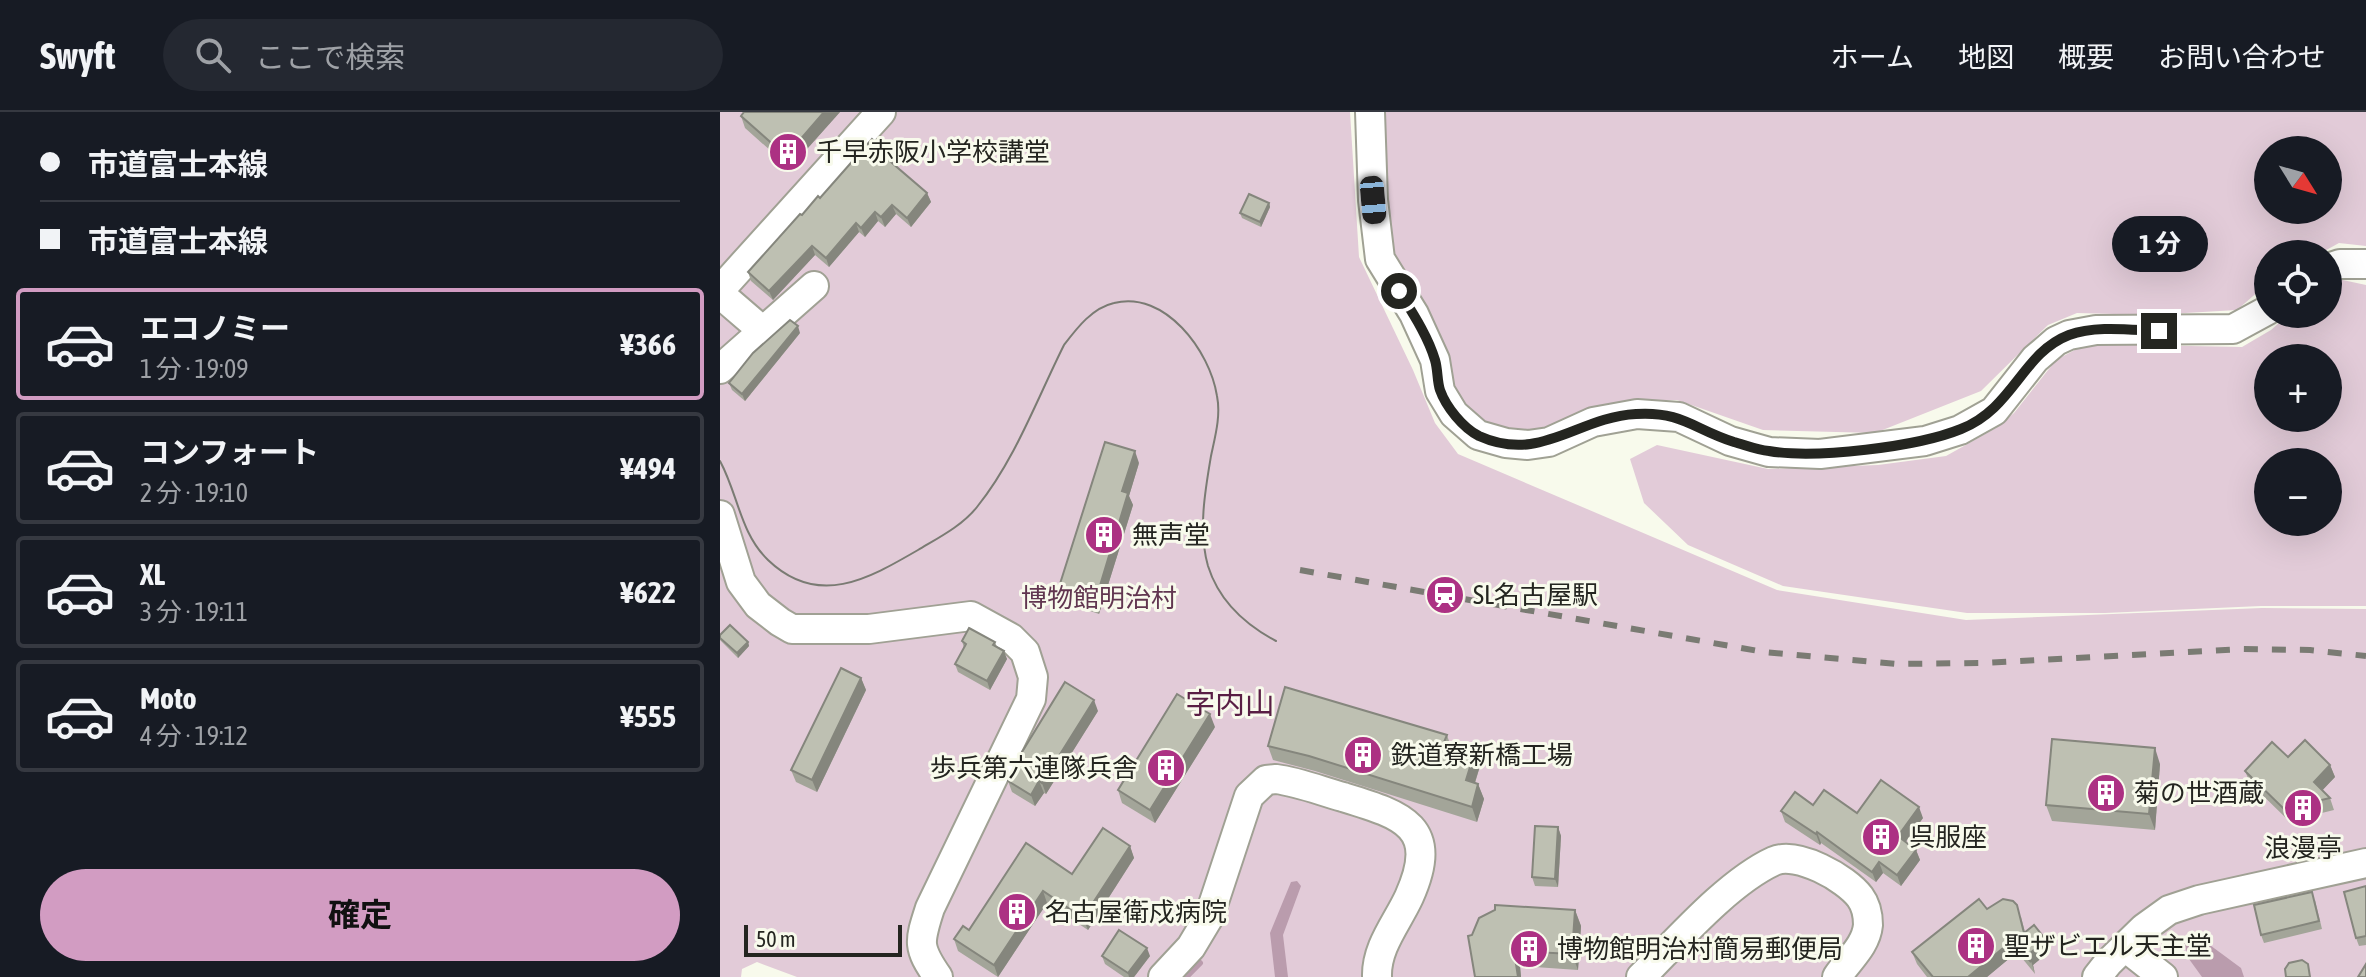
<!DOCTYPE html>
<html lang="ja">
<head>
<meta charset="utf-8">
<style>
  :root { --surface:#171b24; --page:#242831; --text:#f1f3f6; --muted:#9ea1a6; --line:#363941; --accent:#d29cc2 }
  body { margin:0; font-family:"Asap Condensed","Noto Sans JP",sans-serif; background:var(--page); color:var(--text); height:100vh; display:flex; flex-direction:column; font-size:30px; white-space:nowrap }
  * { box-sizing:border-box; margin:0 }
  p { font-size:26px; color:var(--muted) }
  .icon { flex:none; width:44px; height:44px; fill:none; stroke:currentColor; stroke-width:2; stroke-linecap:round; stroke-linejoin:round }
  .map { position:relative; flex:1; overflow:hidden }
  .details { display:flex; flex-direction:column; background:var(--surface); width:720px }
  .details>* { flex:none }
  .banner { display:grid; align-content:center; height:176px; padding:0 40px; background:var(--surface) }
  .needle { width:52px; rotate:127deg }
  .tools { position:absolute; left:1534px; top:24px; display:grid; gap:16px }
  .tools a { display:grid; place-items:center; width:88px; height:88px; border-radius:50%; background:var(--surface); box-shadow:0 8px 32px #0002; font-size:40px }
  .scale { position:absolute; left:24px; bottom:20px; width:158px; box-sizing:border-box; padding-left:8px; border:4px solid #242520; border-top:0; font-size:22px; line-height:28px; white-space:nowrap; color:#242520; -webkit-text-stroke:6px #f8faec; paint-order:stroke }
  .end { position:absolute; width:36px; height:36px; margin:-18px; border:10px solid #242520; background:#fff; box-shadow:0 0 0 4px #fff }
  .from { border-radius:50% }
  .bubble { position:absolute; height:56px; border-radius:28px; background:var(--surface); box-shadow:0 8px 32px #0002; font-size:26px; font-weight:700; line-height:56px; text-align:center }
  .car { position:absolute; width:24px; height:48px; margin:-24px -12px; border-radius:10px; box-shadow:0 0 6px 2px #0007; background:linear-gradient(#222 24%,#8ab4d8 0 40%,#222 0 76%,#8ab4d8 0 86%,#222 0) }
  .banner b { display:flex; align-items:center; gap:28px; height:76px; font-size:30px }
  .banner b+b { border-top:2px solid var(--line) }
  .banner i { width:20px; height:20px; background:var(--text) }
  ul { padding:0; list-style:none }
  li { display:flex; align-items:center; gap:24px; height:112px; margin:0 16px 12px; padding:0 24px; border:4px solid var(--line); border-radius:8px }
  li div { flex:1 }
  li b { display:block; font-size:30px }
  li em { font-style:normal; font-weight:700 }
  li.current { border-color:var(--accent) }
  li>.icon { width:72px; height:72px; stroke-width:1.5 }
  .button { display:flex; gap:16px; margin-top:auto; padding:16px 40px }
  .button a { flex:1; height:92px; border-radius:48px; background:var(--accent); color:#111; font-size:32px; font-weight:700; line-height:92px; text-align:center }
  header { display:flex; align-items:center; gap:48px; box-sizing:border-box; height:112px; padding:0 40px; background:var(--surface); border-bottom:2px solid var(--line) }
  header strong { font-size:38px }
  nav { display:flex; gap:44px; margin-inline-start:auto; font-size:28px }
  .search { width:560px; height:72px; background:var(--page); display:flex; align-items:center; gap:20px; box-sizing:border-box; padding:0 28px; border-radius:44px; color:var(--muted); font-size:30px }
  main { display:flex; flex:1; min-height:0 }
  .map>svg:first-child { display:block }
  .green { fill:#e2cbd8; fill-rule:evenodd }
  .water { fill:#ba9cad }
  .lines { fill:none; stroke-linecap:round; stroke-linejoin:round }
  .stream { stroke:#ba9cad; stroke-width:6 }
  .minor-casing { stroke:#a0a194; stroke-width:32 }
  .minor { stroke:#fff; stroke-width:28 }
  .tram { stroke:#7a7b73; stroke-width:2 }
  .rail { stroke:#7a7b73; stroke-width:6; stroke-dasharray:14 14; stroke-linecap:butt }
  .wall { fill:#a3a599 }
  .shaded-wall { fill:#85867d }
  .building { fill:#bec0b2; stroke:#85867d; stroke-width:2 }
  .route { stroke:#242520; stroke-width:10 }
  .labels { text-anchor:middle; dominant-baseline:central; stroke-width:6; stroke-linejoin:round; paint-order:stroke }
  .poi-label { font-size:26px; fill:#242520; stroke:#f8faec; text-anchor:start }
  .park-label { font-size:26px; fill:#613650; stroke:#f8faec }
  .quarter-label { font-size:30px; fill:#591e44; stroke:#f8faec }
</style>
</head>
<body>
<header>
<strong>Swyft</strong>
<div class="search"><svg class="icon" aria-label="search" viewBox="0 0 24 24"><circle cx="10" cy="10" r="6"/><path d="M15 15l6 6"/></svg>ここで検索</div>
<nav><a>ホーム</a><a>地図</a><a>概要</a><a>お問い合わせ</a></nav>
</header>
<main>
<section class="details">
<div class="banner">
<b><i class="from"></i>市道富士本線</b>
<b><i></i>市道富士本線</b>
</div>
<ul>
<li class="current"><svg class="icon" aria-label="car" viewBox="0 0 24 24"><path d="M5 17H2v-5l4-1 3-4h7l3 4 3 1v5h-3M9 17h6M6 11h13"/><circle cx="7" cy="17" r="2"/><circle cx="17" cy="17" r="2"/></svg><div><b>エコノミー</b><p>1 分 · 19:09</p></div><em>¥366</em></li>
<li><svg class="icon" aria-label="car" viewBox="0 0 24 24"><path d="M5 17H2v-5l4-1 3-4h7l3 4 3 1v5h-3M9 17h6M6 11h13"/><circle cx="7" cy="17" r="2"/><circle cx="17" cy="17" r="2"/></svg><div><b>コンフォート</b><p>2 分 · 19:10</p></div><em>¥494</em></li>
<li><svg class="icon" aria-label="car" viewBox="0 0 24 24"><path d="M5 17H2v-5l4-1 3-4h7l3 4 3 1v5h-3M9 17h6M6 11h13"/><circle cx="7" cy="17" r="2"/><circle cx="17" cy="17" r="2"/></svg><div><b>XL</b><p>3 分 · 19:11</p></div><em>¥622</em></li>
<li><svg class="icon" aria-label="car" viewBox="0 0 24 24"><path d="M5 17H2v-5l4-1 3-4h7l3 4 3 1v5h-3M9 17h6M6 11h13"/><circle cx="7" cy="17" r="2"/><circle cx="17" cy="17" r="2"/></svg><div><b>Moto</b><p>4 分 · 19:12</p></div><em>¥555</em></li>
</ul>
<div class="button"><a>確定</a></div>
</section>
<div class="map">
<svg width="1646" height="865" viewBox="0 0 1646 865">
  <rect width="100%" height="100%" fill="#f8faec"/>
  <!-- green -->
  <g class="green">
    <path d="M 0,0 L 630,0 L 639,145 L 693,258 L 715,311 L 738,342 L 1057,478 L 1246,508 L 1542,496 L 1646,497 L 1646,865 L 77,865 L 37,850 L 22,857 L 21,865 L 0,865 Z"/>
    <path d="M 660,0 L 1646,0 L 1646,134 L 1619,131 L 1599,142 L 1548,142 L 1548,171 L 1517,198 L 1431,203 L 1357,201 L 1328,213 L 1261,279 L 1155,321 L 1043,318 L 957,288 L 911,289 L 857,303 L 826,318 L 802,320 L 760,316 L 737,292 L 668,139 ZM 1548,38 L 1608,38 L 1608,98 L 1548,98 Z"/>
    <path d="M 1618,167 L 1646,173 L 1646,494 L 1541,494 L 1385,501 L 1247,501 L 1063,474 L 968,433 L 924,391 L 910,347 L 937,333 L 1048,357 L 1158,353 L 1226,344 L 1276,316 L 1294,301 L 1336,248 L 1366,232 L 1522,235 L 1551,218 L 1569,202 L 1608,202 L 1608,174 ZM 1548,246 L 1608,246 L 1608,306 L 1548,306 ZM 1548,350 L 1608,350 L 1608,410 L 1548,410 Z"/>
  </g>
  <!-- water -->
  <g class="water">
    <path d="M 577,769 L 581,774 L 563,823 L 568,865 L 555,865 L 550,821 L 571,770 Z"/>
    <path d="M 1479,825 L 1521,856 L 1524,865 L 1482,865 L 1469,847 L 1464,830 L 1465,827 Z"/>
  </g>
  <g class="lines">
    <!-- stream -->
    <path class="stream" d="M 466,865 L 480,851"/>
    <defs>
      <g id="minor">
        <path d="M 650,0 L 653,88 L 660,147 L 694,202 L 715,248 L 720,279 L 734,302 L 758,323 L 786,331 L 808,333 L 829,330 L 873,310 L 917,302 L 959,305 L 1010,329 L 1049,340 L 1100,342 L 1205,329 L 1240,318 L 1274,299 L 1315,247 L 1336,229 L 1349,223 L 1376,218 L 1513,217 L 1548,198"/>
        <path d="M 1608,156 L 1620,152 L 1646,152"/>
        <path d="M 0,178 L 161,0"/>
        <path d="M 0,182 L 43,219"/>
        <path d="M 0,257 L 94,174"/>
        <path d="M 0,403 L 21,470 L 38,493 L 60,510 L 72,517 L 149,517 L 251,504 L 291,526 L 305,540 L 313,565 L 311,587 L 210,796 C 199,830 197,835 218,865"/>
        <path d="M 1405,835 L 1443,865"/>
        <path d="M 443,865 L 471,835 L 489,805 L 529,684 L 546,668 L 556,667 C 579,670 601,679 623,685 C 682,703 721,714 689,785 C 677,811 656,835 657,865"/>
        <path d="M 921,865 C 957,829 1008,770 1054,749 C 1077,739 1126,766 1140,785 C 1146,793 1148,803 1148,813 C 1146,834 1128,848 1117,865"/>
        <path d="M 1377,865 L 1388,851 L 1424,816 L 1449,798 L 1479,788 L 1646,751"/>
      </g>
    </defs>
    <!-- minor casing -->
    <use href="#minor" class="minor-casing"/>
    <!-- minor -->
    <use href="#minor" class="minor"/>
    <!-- tram -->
    <path class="tram" d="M 0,349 C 18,382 20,421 48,448 C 98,496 148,467 198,438 C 218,426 242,414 257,395 C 295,348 317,287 344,233 C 357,216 372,196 394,191 C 445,178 490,239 497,284 C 501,304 495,325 491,344 C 485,379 478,419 488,454 C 499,489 524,512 556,529"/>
    <!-- rail -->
    <path class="rail" d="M 580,458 L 1044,540 L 1176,552 L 1262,551 L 1523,537 L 1590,538 L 1646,544"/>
  </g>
  <!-- wall -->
  <g class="wall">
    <path d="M 24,0 L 120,0 L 70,56 L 25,16 L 21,4 Z"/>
    <path d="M 178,56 L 207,81 L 211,90 L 191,115 L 176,102 L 165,115 L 158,109 L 145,125 L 139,120 L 109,155 L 95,143 L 53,188 L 31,169 L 28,160 L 100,86 Z"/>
    <path d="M 549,91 L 550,95 L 541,115 L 522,106 L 520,101 Z"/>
    <path d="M 80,221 L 25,289 L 12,278 L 9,271 Z"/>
    <path d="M 419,351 L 409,384 L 413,393 L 379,502 L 343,490 L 338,478 Z"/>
    <path d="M 0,523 L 28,530 L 29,534 L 18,546 L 0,528 Z"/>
    <path d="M 242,529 L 275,530 L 277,535 L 287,547 L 270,578 L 238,560 L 235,552 L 244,536 Z"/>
    <path d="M 141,566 L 146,578 L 97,680 L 76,670 L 71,658 Z"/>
    <path d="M 378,599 L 326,682 L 324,681 L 315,694 L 292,680 L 288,669 L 295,657 L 294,653 Z"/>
    <path d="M 495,615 L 435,711 L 402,691 L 398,678 Z"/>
    <path d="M 727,623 L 730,632 L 760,654 L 755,671 L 758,672 L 764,687 L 757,710 L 595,659 L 553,648 L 548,634 Z"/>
    <path d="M 1568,645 L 1610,653 L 1615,665 L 1602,678 L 1610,686 L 1614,698 L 1569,709 L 1530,671 L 1525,659 Z"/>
    <path d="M 1440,652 L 1435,718 L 1332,709 L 1326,693 Z"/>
    <path d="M 1093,693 L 1137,701 L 1203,706 L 1185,730 L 1196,738 L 1200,748 L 1181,774 L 1163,761 L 1156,770 L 1101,731 L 1100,733 L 1065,710 L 1061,699 Z"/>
    <path d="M 838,715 L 841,724 L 838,775 L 815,774 L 812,765 Z"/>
    <path d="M 410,734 L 414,746 L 368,818 L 327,791 L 278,865 L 238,839 L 234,827 L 352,762 Z"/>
    <path d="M 1646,774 L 1646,833 L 1639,834 L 1636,826 Z"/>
    <path d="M 1595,788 L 1602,817 L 1544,831 L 1541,823 Z"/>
    <path d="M 855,798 L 861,814 L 858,858 L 800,854 L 801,865 L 755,865 L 752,823 Z"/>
    <path d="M 1301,805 L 1305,820 L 1330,839 L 1313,853 L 1315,862 L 1297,840 L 1267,865 L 1207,865 L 1197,852 L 1192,840 Z"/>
    <path d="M 382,844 L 430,844 L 414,865 L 404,865 L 385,852 Z"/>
  </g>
  <!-- shaded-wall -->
  <g class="shaded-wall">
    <path d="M 104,0 L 120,0 L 70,56 L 66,44 Z"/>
    <path d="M 207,81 L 211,90 L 191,115 L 187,106 Z"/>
    <path d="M 549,91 L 550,95 L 541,115 L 540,110 Z"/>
    <path d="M 172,93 L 176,102 L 165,115 L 161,105 Z"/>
    <path d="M 155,100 L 158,109 L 145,125 L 141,116 Z"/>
    <path d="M 136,111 L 139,120 L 109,155 L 106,146 Z"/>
    <path d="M 92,134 L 95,143 L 53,188 L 49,179 Z"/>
    <path d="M 78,214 L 80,221 L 25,289 L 22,282 Z"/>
    <path d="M 415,339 L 419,351 L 409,384 L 413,393 L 379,502 L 375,490 L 402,379 Z"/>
    <path d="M 28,530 L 29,534 L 18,546 L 17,541 Z"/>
    <path d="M 284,539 L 287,547 L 270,578 L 267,569 Z"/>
    <path d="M 141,566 L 146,578 L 97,680 L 92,668 Z"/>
    <path d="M 374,588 L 378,599 L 326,682 L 322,671 Z"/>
    <path d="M 490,602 L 495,615 L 435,711 L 430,698 Z"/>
    <path d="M 1435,636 L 1440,652 L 1435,718 L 1429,702 Z"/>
    <path d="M 755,639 L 760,654 L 751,683 L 746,668 Z"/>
    <path d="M 1610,653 L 1615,665 L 1598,683 L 1594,670 Z"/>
    <path d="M 319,669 L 324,681 L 315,694 L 311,683 Z"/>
    <path d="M 758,672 L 764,687 L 757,710 L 752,695 Z"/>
    <path d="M 1199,695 L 1203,706 L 1182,735 L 1178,724 Z"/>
    <path d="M 838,715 L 841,724 L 838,775 L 835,767 Z"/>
    <path d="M 1097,720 L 1101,731 L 1100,733 L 1096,722 Z"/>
    <path d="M 410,734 L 414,746 L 368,818 L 363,806 Z"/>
    <path d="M 1196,738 L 1200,748 L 1181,774 L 1177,763 Z"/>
    <path d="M 1159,750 L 1163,761 L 1156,770 L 1152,760 Z"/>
    <path d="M 323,779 L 327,791 L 278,865 L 274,853 Z"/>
    <path d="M 855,798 L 861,814 L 858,858 L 852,842 Z"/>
    <path d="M 1293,828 L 1297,840 L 1267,865 L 1248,865 Z"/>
    <path d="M 1326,828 L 1330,839 L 1313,853 L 1315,862 L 1309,842 Z"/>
    <path d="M 427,836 L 430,844 L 414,865 L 409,865 L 408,861 Z"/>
    <path d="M 794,839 L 800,854 L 801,865 L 798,865 Z"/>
  </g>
  <!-- building -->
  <g class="building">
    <path d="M 24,0 L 104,0 L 66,44 L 21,4 Z"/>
    <path d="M 152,27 L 174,46 L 171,50 L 207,81 L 187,106 L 172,93 L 161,105 L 155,100 L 141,116 L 136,111 L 106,146 L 92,134 L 49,179 L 28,160 L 80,102 L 82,103 L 98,84 L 100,86 Z"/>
    <path d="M 529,82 L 549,91 L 540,110 L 520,101 Z"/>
    <path d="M 70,208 L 78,214 L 22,282 L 9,271 L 33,241 Z"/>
    <path d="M 385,330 L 415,339 L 402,379 L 408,381 L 375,490 L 338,478 Z"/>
    <path d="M 10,513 L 28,530 L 17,541 L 0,526 L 0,523 Z"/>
    <path d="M 249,516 L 275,530 L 273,533 L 284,539 L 267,569 L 235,552 L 246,532 L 242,529 Z"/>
    <path d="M 121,556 L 141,566 L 92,668 L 71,658 Z"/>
    <path d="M 345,570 L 374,588 L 322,671 L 319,669 L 311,683 L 288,669 L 296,655 L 294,653 Z"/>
    <path d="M 565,575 L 727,623 L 724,630 L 755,639 L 746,668 L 758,672 L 752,695 L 589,644 L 548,634 Z"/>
    <path d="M 457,582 L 490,602 L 430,698 L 398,678 Z"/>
    <path d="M 1332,627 L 1435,636 L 1429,702 L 1326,693 Z"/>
    <path d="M 1585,628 L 1610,653 L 1594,670 L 1610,686 L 1564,697 L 1525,659 L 1552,630 L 1568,645 Z"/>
    <path d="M 1161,668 L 1199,695 L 1178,724 L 1196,738 L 1177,763 L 1159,750 L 1152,760 L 1097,720 L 1096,722 L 1061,699 L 1075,680 L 1093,693 L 1104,678 L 1137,701 Z"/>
    <path d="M 815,714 L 838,715 L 835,767 L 812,765 Z"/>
    <path d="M 383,716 L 410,734 L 363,806 L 323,779 L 274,853 L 234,827 L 243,814 L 249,818 L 306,731 L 352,762 Z"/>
    <path d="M 1646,774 L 1646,824 L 1636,826 L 1624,780 Z"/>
    <path d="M 1592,780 L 1599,809 L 1541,823 L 1534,793 Z"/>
    <path d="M 1259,787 L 1267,797 L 1283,787 L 1293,789 L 1297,793 L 1304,821 L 1314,813 L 1326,828 L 1309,842 L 1311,850 L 1293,828 L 1248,865 L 1213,865 L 1192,840 Z"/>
    <path d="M 775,793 L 855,798 L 852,842 L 794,839 L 798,865 L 755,865 L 748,824 L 752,823 L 759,806 L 775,798 Z"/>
    <path d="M 399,818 L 427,836 L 408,861 L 382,844 Z"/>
    <path d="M 1582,848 L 1588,852 L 1590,865 L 1566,865 L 1565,857 L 1569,851 Z"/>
    <path d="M 1646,852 L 1646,865 L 1638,865 Z"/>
  </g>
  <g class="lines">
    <!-- route -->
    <path class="route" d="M 679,179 C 692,200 708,224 715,248 C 718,258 717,269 720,278 C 726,295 743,316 759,324 C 821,352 857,305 916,302 C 962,299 975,318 1014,330 C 1025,333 1037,338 1049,339 C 1095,347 1197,335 1241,317 C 1294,296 1302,241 1349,223 C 1376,213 1411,218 1439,219"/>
  </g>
  <!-- icons -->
  <defs>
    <symbol id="building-disc" viewBox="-11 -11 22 22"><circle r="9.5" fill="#ac3183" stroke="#f8faec"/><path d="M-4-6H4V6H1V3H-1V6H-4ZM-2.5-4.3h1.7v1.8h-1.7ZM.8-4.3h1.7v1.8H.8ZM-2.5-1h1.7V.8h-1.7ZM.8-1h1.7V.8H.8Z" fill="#fff"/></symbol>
    <symbol id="station-disc" viewBox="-11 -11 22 22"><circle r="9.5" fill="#ac3183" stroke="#f8faec"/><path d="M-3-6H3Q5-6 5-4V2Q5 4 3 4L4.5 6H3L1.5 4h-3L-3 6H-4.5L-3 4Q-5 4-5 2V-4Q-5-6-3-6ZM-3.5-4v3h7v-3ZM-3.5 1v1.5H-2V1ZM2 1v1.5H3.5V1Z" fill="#fff"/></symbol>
  </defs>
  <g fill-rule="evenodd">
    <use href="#building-disc" x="46" y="18" width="44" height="44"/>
    <use href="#building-disc" x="362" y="401" width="44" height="44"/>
    <use href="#station-disc" x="703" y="461" width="44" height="44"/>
    <use href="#building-disc" x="621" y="621" width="44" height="44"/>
    <use href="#building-disc" x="424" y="634" width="44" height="44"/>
    <use href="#building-disc" x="1364" y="659" width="44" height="44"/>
    <use href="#building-disc" x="1561" y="674" width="44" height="44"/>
    <use href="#building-disc" x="1139" y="703" width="44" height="44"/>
    <use href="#building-disc" x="275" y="778" width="44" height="44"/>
    <use href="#building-disc" x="1234" y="812" width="44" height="44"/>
    <use href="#building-disc" x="787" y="815" width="44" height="44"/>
  </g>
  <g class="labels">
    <!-- poi labels -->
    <g class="poi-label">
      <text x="96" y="40">千早赤阪小学校講堂</text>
      <text x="412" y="423">無声堂</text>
      <text x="753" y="483">SL名古屋駅</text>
      <text x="671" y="643">鉄道寮新橋工場</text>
      <text x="418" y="656" text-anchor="end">歩兵第六連隊兵舎</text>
      <text x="1414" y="681">菊の世酒蔵</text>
      <text x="1189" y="725">呉服座</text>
      <text x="1583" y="736" text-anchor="middle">浪漫亭</text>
      <text x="325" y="800">名古屋衛戍病院</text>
      <text x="1284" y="834">聖ザビエル天主堂</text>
      <text x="837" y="837">博物館明治村簡易郵便局</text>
    </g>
    <!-- park labels -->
    <g class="park-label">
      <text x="379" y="486">博物館明治村</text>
    </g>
    <!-- quarter labels -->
    <g class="quarter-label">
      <text x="510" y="591">字内山</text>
    </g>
  </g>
</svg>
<div class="tools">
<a><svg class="needle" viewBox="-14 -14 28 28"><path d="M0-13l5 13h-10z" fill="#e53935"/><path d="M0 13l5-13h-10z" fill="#9ea1a6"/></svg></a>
<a><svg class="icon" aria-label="locate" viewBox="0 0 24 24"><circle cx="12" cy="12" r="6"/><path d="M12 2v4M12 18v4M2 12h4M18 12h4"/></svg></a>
<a>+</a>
<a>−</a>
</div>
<div class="scale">50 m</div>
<i class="end from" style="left:679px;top:179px"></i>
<i class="end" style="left:1439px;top:219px"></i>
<div class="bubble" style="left:1392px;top:104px;width:96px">1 分</div>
<i class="car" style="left:653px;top:88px;rotate:175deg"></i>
</div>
</main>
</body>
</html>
